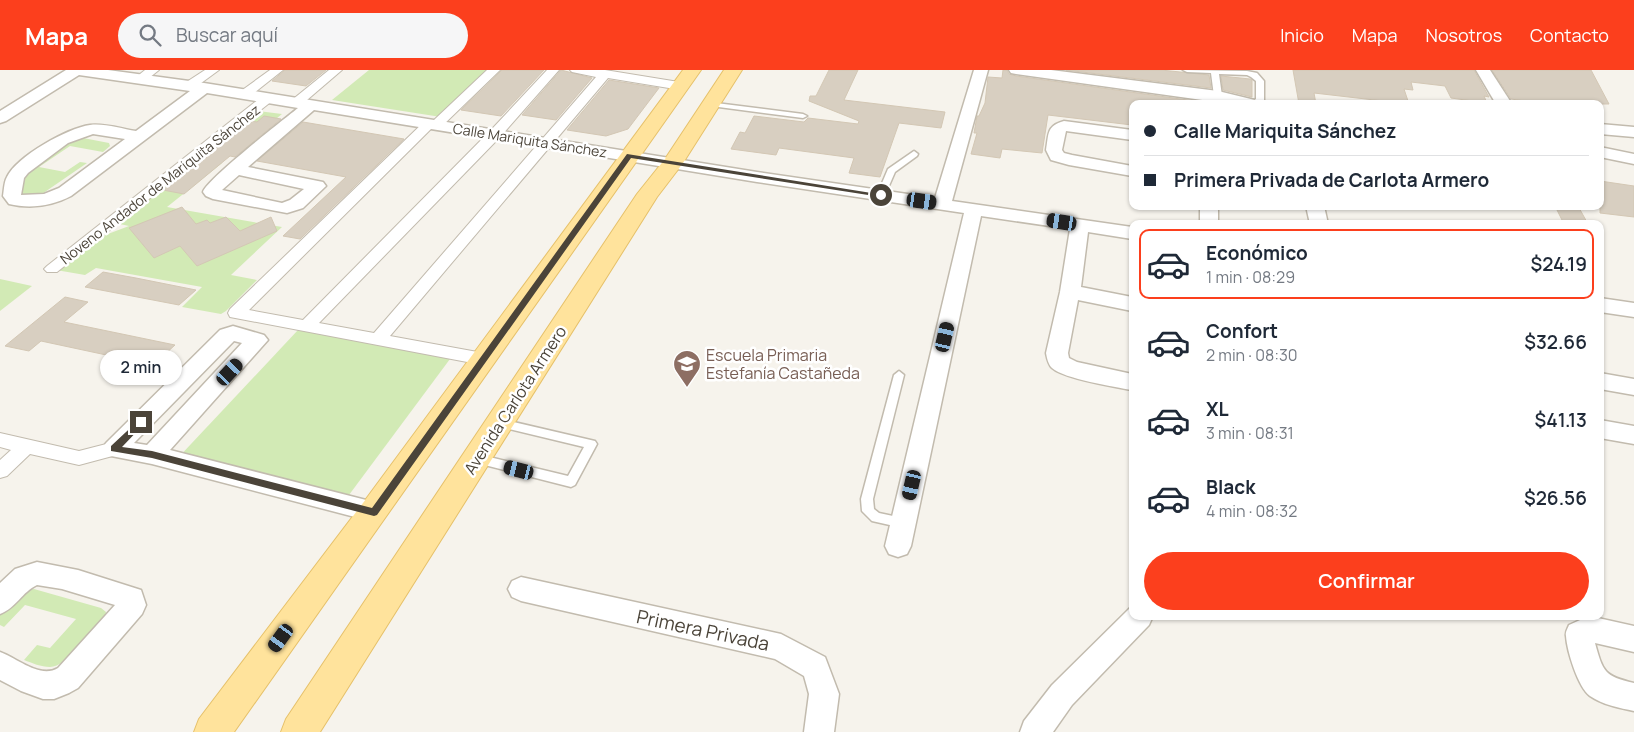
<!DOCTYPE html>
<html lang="es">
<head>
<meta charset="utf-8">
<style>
  :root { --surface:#fff; --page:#f6f6f7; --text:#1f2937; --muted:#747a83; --line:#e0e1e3; --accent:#fc3f1d }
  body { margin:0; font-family:Manrope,sans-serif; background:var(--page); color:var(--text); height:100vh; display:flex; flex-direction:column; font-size:19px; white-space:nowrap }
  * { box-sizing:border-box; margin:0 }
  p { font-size:16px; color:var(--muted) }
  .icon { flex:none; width:28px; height:28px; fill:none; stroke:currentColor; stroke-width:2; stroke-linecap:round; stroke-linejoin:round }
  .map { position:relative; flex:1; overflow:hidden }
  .panel { position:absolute; left:1129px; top:150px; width:475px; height:400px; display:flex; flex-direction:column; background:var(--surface); border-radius:10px; box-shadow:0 1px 4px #0004 }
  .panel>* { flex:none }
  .top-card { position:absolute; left:1129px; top:30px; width:475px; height:110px; border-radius:10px; box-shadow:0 1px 4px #0004; display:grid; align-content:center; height:110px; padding:0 15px; background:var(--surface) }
  .end { position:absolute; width:22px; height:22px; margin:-11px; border:6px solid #4b4439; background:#fff; box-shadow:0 0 0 2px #fff }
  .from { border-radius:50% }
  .bubble { position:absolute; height:35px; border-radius:18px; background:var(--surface); box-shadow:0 1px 4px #0004; font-size:16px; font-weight:600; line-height:35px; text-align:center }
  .car { position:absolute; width:15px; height:30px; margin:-15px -8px; border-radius:6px; box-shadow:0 0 4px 1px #0007; background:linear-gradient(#222 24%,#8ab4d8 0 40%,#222 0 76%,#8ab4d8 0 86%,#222 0) }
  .top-card b { display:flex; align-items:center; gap:18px; height:48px; font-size:19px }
  .top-card b+b { border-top:1px solid var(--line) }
  .top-card i { width:12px; height:12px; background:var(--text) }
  ul { padding:9px 0 0; list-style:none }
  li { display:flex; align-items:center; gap:15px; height:70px; margin:0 10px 8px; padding:0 5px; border:2px solid transparent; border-radius:10px }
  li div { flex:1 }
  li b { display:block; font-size:19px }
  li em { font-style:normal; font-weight:600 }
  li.on { border-color:var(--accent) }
  li>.icon { width:45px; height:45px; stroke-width:1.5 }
  .action { display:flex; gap:10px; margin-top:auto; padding:10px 15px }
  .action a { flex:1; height:58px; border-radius:30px; background:var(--accent); color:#fff; font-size:20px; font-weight:600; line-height:58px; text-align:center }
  header { display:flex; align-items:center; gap:30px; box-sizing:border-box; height:70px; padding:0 25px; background:var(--accent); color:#fff }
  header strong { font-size:24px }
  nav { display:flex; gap:28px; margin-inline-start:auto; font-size:18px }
  .search { width:350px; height:45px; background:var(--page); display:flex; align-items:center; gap:12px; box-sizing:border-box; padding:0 18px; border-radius:28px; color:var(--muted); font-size:19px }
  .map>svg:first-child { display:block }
  .green { fill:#d2eab5 }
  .building { fill:#d8cfc1; stroke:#d3c7b4 }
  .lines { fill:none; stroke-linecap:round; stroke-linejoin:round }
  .service-casing { stroke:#c2bbae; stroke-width:3 }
  .pedestrian-casing { stroke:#c2bbae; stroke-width:2 }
  .minor-casing { stroke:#c2bbae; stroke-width:3 }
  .primary-casing { stroke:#e6c16a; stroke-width:2 }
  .service { fill:#fff; fill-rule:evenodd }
  .pedestrian { fill:#fff; fill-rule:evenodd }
  .minor { fill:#fff; fill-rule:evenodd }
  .primary { fill:#ffe39c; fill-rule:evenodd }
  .route { fill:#4b4439 }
  .labels { text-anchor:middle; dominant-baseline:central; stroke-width:5; stroke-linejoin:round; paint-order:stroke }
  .far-street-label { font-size:14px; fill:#4b4439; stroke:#fff }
  .education-label { font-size:16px; fill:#785e54; stroke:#fff; text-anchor:start }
  .street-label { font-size:16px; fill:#4b4439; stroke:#fff }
  .near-street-label { font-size:19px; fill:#4b4439; stroke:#fff }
</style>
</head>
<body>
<header>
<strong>Mapa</strong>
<div class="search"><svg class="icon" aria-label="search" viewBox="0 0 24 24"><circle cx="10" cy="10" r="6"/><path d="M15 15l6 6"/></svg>Buscar aquí</div>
<nav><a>Inicio</a><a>Mapa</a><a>Nosotros</a><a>Contacto</a></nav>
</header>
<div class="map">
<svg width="1634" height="662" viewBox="0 0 1634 662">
  <rect width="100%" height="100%" fill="#f6f3ec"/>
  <!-- green -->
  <g class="green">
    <path d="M 369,0 L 490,0 L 441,47 L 332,30 Z"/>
    <path d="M 258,41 L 282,44 L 235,82 L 210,78 Z"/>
    <path d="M 78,67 L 109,73 L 110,76 L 103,82 L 70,76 L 39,97 L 65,102 L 80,92 L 87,93 L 39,126 L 17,126 C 29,93 48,83 78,67 Z"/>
    <path d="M 197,89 L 222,93 L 167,137 L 282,157 L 231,205 L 257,210 L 226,241 L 221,244 L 182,237 L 202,217 L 96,198 L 85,205 L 56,200 L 92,170 L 129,156 L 115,153 Z"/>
    <path d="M 0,209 L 32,216 L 0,241 Z"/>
    <path d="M 298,260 L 450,289 L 346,429 L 176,390 Z"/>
    <path d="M 34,519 L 101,538 L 106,542 L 105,548 C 94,560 67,597 50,597 C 41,597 32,593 24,590 L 37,575 L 50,578 L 76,549 L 25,535 L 4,557 L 0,555 L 0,543 L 27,520 Z"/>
  </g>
  <!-- building -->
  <g class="building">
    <path d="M 285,0 L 326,0 L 306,16 L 272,11 Z"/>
    <path d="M 502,0 L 544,0 L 501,46 L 461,40 Z"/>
    <path d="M 561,0 L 592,8 L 556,50 L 522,45 Z"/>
    <path d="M 829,0 L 858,0 L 844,30 L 945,42 L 941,58 L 899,53 L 880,107 L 849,103 L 854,88 L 779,78 L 776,85 L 731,79 L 740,62 L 745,63 L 754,46 L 804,52 L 808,48 L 858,54 L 859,51 L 809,31 L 810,26 L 816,26 Z"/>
    <path d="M 1003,0 L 1007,0 L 1009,4 L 1016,6 L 1216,34 L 1132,34 L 1132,55 L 1048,45 L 1042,83 L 1002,79 L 1000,88 L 971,84 L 977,63 L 974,63 L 977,46 L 979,46 L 985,33 L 988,7 L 1002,8 Z"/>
    <path d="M 1066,0 L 1161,0 L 1209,5 L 1211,18 Z"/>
    <path d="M 1293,0 L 1474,0 L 1489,27 L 1484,26 L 1487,33 L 1451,28 L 1445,16 L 1411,12 L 1413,20 L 1404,19 L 1409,34 L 1314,23 L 1316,34 L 1299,34 Z"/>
    <path d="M 1492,0 L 1591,0 L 1609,34 L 1546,34 L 1511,29 Z"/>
    <path d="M 1221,6 L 1250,9 L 1252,10 L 1252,27 L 1223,20 Z"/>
    <path d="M 609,10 L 659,18 L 628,59 L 606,66 L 567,60 Z"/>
    <path d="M 264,46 L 281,49 L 235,87 L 230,86 L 184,124 L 163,120 L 250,51 L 257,52 Z"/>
    <path d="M 303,52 L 404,69 L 300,169 L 283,166 L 346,107 L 257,91 Z"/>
    <path d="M 1600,111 L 1634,116 L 1634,147 L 1600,143 Z"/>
    <path d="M 1555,136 L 1578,136 L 1588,154 L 1564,154 Z"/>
    <path d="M 182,137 L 196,154 L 207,150 L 210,153 L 226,147 L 240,161 L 271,147 L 277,161 L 197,196 L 180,176 L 154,188 L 129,158 Z"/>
    <path d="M 103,202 L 136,208 L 196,220 L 179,235 L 85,217 Z"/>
    <path d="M 65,227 L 88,232 L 64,252 L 175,275 L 153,295 L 41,271 L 29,281 L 5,276 Z"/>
  </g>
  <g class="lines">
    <defs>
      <g id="service">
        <path d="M 1183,0 L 1247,1 L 1257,3 L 1264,11 L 1264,30 L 1259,34 L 1248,34 L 1256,29 L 1256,11 L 1251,7 L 1247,5 L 1219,4 L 1222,26 L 1218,28 L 1214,26 L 1211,3 L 1187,2 Z"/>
        <path d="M 708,32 L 803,44 L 807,46 L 803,48 L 711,36 L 707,34 Z"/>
        <path d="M 914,81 L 918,84 L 917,86 L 895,102 L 885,125 L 881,128 L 878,127 L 877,125 L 888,99 Z"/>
        <path d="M 899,301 L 904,305 L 873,429 L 874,439 L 879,443 L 907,449 L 909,453 L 907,457 L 903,458 L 872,451 L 862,441 L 861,429 L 894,305 Z"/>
        <path d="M 501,349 L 595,371 L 597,374 L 575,415 L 571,417 L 473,392 L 471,389 L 473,386 L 477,384 L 568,406 L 584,377 L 497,356 L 495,353 L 497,350 Z"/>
      </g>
      <g id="pedestrian">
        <path d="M 145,0 L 159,0 L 144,12 L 136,12 L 134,9 Z"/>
        <path d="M 205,0 L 219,0 L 193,19 L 185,19 L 183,16 L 185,13 Z"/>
        <path d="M 270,0 L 283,0 L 249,27 L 241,27 L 239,24 L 241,21 Z"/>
        <path d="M 329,0 L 342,0 L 300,36 L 292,36 L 290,33 L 292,30 Z"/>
        <path d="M 487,0 L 500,0 L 440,58 L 432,58 L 249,240 L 303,250 L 491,60 L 547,0 L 559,0 L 501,66 L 319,253 L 374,263 L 596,7 L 572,2 L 570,0 L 605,0 L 685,13 L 687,16 L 681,20 L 608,8 L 390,266 L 483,283 L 489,285 L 491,289 L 489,293 L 483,295 L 230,247 L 228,243 L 230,239 L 426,50 L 434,50 Z"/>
        <path d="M 268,24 L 272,25 L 274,28 L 272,31 L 57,202 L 47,202 L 44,199 L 47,196 L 264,25 Z"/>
        <path d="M 0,363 L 79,381 L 114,372 L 120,374 L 123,379 L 120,384 L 79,395 L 30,384 L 7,406 L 0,408 L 0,390 L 11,380 L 0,377 Z"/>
      </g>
      <g id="minor">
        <path d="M 66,0 L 108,0 L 204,13 L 757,102 L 935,128 L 974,0 L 988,0 L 952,131 L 1132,157 L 1132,169 L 1088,162 L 1081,217 L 1132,227 L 1132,241 L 1078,230 L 1068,283 L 1069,288 L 1077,292 L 1132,304 L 1132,320 C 1115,317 1064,309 1052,298 C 1048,294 1047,288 1046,283 L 1060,222 L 1070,159 L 981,146 L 911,476 L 907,484 L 898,487 L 889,484 L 885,476 L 964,143 L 757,112 L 314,40 L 248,97 L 323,112 L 326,116 L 303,138 L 287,143 L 213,129 L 206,126 L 203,122 C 206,110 283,50 298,38 L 207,23 L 71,126 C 52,136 30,139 9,134 L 3,126 C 4,120 4,112 7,107 C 17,86 68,58 90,55 C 104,53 122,59 136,61 L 190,21 L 79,5 L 6,51 L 0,53 L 0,41 ZM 93,64 L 125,69 L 59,118 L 44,124 L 21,125 L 24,108 L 28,103 L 68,73 ZM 239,105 L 304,119 L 290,130 L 282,133 L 222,120 Z"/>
        <path d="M 1009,0 L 1051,0 L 1218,21 L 1259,31 L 1261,34 L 1231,34 L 1016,4 L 1011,3 Z"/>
        <path d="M 1476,0 L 1490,0 L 1512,34 L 1496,34 Z"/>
        <path d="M 1064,51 L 1132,60 L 1132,70 L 1066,61 L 1062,80 L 1064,83 L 1072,85 L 1132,96 L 1132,106 L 1069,95 L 1051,90 L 1046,80 C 1049,64 1046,56 1064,51 Z"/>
        <path d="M 1600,54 L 1634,57 L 1634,67 L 1600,64 Z"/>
        <path d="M 1600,77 L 1634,84 L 1634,94 L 1600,87 Z"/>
        <rect x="1200" y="136" width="18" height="18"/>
        <path d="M 1306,136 L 1324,136 L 1328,154 L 1310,154 Z"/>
        <path d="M 1600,228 L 1634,233 L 1634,247 L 1600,242 Z"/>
        <path d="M 233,256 L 264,265 L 268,270 L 170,380 L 374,432 L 383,435 L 387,442 L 383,449 L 374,452 L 152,394 L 106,385 L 102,379 L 106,373 L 220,260 ZM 234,271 L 242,273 L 147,375 L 134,373 Z"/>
        <path d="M 1600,303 L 1634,309 L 1634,325 L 1600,319 Z"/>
        <path d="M 1600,350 L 1634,356 L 1634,374 L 1600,368 Z"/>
        <path d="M 37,492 L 78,500 L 141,520 L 146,535 L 142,544 L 78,618 L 69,623 L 54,629 L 43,629 L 21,621 L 0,610 L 0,582 C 17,588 40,609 58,598 L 115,535 L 62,519 L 37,515 C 22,522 16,538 0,544 L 0,513 L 15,499 Z"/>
        <path d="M 521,507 L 781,564 L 825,587 L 839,624 L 834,662 L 804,662 L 809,624 L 804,606 L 775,589 L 521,531 L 512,527 L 508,519 L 512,511 Z"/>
        <path d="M 1132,536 L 1132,546 L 1153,546 L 1149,555 L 1072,635 L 1053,662 L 1020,662 L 1024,651 L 1052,615 Z"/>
        <path d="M 1589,546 L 1634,556 L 1634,582 L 1595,573 C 1603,602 1604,606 1634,613 L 1634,641 C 1620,638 1603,635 1590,626 C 1578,617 1567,581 1566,566 C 1565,562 1568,558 1569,555 Z"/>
      </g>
      <g id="primary">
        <path d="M 683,0 L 701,0 L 234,662 L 194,662 L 199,649 L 363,433 Z"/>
        <path d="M 724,0 L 742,0 L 683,93 L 657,127 L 320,662 L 281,662 L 286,649 L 637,124 L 665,89 Z"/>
      </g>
    </defs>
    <!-- service casing -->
    <use href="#service" class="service-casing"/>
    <!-- pedestrian casing -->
    <use href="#pedestrian" class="pedestrian-casing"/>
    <!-- minor casing -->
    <use href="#minor" class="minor-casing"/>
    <!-- primary casing -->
    <use href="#primary" class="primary-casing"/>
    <!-- service -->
    <use href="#service" class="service"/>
    <!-- pedestrian -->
    <use href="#pedestrian" class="pedestrian"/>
    <!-- minor -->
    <use href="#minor" class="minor"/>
    <!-- primary -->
    <use href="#primary" class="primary"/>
  </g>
  <!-- route -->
  <path class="route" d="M 627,84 L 884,125 L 881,127 L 631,88 L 377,445 L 374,446 L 152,388 L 111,381 L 111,376 L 141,348 L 145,352 L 144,354 L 122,377 L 152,381 L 372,438 Z"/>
  <!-- icons -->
  <defs>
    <symbol id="school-pin" viewBox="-11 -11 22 30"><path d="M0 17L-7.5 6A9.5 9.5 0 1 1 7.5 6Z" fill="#8d6e63" stroke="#fff"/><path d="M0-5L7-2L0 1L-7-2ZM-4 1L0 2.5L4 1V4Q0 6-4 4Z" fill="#fff"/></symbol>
  </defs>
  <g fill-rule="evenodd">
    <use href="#school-pin" x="671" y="278" width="32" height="43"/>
  </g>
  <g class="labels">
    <!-- far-street labels -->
    <g class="far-street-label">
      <text transform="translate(530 70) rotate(9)">Calle Mariquita Sánchez</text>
      <text transform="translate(160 114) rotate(-38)">Noveno Andador de Mariquita Sánchez</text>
    </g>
    <!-- education labels -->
    <g class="education-label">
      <text x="706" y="285">Escuela Primaria<tspan x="706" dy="18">Estefanía Castañeda</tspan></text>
    </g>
    <!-- street labels -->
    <g class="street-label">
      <text transform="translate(515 330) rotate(-57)">Avenida Carlota Armero</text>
    </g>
    <!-- near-street labels -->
    <g class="near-street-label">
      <text transform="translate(703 560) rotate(12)">Primera Privada</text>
    </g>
  </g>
</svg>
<i class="end from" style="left:881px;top:125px"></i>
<i class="end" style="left:141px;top:352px"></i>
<div class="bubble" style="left:100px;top:280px;width:82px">2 min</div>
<i class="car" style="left:922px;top:131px;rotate:98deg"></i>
<i class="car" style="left:1062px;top:152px;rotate:279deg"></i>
<i class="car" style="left:945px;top:267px;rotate:13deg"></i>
<i class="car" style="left:230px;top:302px;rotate:43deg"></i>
<i class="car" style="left:519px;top:400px;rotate:284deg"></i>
<i class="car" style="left:912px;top:415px;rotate:193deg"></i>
<i class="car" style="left:281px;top:568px;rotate:216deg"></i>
<div class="top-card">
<b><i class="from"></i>Calle Mariquita Sánchez</b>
<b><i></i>Primera Privada de Carlota Armero</b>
</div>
<section class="panel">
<ul>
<li class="on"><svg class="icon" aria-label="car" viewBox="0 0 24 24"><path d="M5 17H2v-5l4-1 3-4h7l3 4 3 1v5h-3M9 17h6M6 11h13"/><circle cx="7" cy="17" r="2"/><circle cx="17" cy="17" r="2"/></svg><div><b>Económico</b><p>1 min · 08:29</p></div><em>$24.19</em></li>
<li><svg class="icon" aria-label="car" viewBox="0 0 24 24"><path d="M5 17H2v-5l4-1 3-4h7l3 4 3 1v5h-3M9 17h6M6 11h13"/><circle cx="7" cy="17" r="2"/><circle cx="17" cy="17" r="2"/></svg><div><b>Confort</b><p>2 min · 08:30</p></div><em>$32.66</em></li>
<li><svg class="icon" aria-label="car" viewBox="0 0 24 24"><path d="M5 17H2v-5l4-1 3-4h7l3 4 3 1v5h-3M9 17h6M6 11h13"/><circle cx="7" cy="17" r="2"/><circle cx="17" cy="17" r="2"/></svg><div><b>XL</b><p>3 min · 08:31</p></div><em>$41.13</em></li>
<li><svg class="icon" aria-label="car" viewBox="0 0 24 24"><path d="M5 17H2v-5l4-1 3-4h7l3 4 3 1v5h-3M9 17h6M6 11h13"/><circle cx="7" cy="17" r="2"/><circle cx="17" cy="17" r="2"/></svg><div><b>Black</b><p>4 min · 08:32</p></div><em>$26.56</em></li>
</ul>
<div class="action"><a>Confirmar</a></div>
</section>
</div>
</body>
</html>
